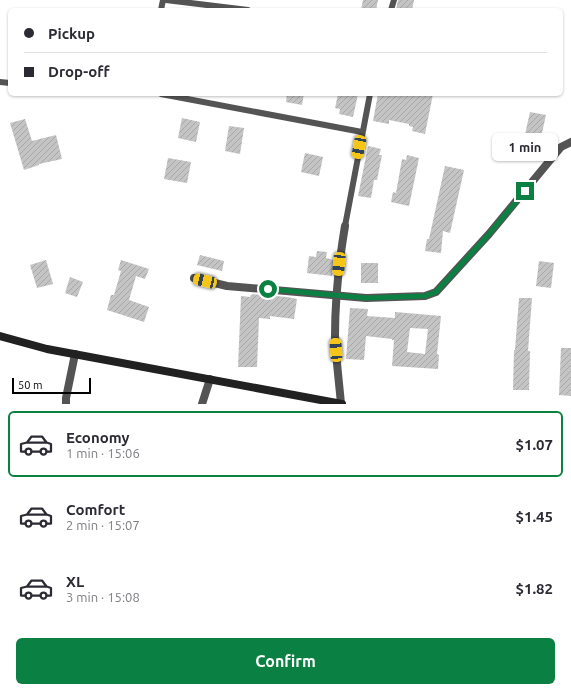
<!DOCTYPE html>
<html lang="en">
<head>
<meta charset="utf-8">
<style>
  :root { --surface:#fff; --page:#f2f2f3; --text:#2b2b33; --muted:#7c7c81; --line:#e1e1e2; --accent:#0b8043 }
  body { margin:0; font-family:Ubuntu,sans-serif; background:var(--page); color:var(--text); height:100vh; display:flex; flex-direction:column; font-size:15px; white-space:nowrap }
  * { box-sizing:border-box; margin:0 }
  p { font-size:13px; color:var(--muted) }
  .icon { flex:none; width:22px; height:22px; fill:none; stroke:currentColor; stroke-width:2; stroke-linecap:round; stroke-linejoin:round }
  .map { position:relative; height:404px; overflow:hidden }
  .drawer { display:flex; flex-direction:column; background:var(--surface); flex:1 }
  .drawer>* { flex:none }
  .hud { position:absolute; left:8px; top:8px; width:555px; height:88px; border-radius:6px; box-shadow:0 1px 3px #0004; display:grid; align-content:center; height:88px; padding:0 16px; background:var(--surface) }
  .scale { position:absolute; left:12px; bottom:10px; width:79px; box-sizing:border-box; padding-left:4px; border:2px solid #000; border-top:0; font-size:11px; line-height:14px; white-space:nowrap; color:#000; -webkit-text-stroke:3px #fff; paint-order:stroke }
  .end { position:absolute; width:18px; height:18px; margin:-9px; border:5px solid #0b8043; background:#fff; box-shadow:0 0 0 2px #fff }
  .from { border-radius:50% }
  .bubble { position:absolute; height:28px; border-radius:6px; background:var(--surface); box-shadow:0 1px 3px #0004; font-size:13px; font-weight:600; line-height:28px; text-align:center }
  .car { position:absolute; width:12px; height:24px; margin:-12px -6px; border-radius:5px; box-shadow:0 0 3px 1px #0007; background:linear-gradient(#f5c518 24%,#345 0 40%,#f5c518 0 76%,#345 0 86%,#f5c518 0) }
  .hud b { display:flex; align-items:center; gap:14px; height:38px; font-size:15px }
  .hud b+b { border-top:1px solid var(--line) }
  .hud i { width:10px; height:10px; background:var(--text) }
  ul { padding:7px 0 0; list-style:none }
  li { display:flex; align-items:center; gap:12px; height:66px; margin:0 8px 6px; padding:0 8px; border:2px solid transparent; border-radius:6px }
  li div { flex:1 }
  li b { display:block; font-size:15px }
  li em { font-style:normal; font-weight:600 }
  li.current { border-color:var(--accent) }
  li>.icon { width:36px; height:36px; stroke-width:1.5 }
  .action { display:flex; gap:8px; margin-top:auto; padding:8px 16px }
  .action a { flex:1; height:46px; border-radius:6px; background:var(--accent); color:#fff; font-size:16px; font-weight:600; line-height:46px; text-align:center }
  .map>svg:first-child { display:block }
  .building { fill:url(#building-hatch); fill-rule:evenodd }
  .lines { fill:none; stroke-linecap:round; stroke-linejoin:round }
  .lane { stroke:#545454; stroke-width:6 }
  .street { stroke:#545454; stroke-width:8 }
  .secondary { stroke:#212121; stroke-width:8 }
  .route { stroke:#0b8043; stroke-width:5 }
</style>
</head>
<body>
<div class="map">
<svg width="571" height="404" viewBox="0 0 571 404">
  <defs>
    <pattern id="building-hatch" width="6" height="6" patternUnits="userSpaceOnUse"><rect width="6" height="6" fill="#c4c4c4"/><path d="M-1 1l2-2M0 6l6-6M5 7l2-2" fill="none" stroke="#a7a7a7"/></pattern>
  </defs>
  <rect width="100%" height="100%" fill="#fff"/>
  <!-- building -->
  <g class="building">
    <path d="M 363,0 L 378,0 L 376,10 L 361,10 Z"/>
    <path d="M 398,0 L 414,0 L 412,10 L 396,10 Z"/>
    <path d="M 287,94 L 304,94 L 302,105 L 286,102 Z"/>
    <path d="M 338,94 L 358,94 L 353,117 L 339,114 L 340,109 L 335,108 Z"/>
    <path d="M 378,94 L 433,94 L 425,134 L 412,131 L 413,127 L 409,126 L 409,124 L 389,120 L 389,124 L 373,121 Z"/>
    <path d="M 530,112 L 546,115 L 536,160 L 520,157 Z"/>
    <path d="M 182,118 L 200,122 L 196,142 L 178,138 Z"/>
    <path d="M 25,119 L 32,141 L 56,135 L 62,159 L 39,164 L 39,165 L 24,170 L 10,123 Z"/>
    <path d="M 229,126 L 244,128 L 240,154 L 225,151 Z"/>
    <path d="M 368,146 L 381,149 L 379,155 L 382,155 L 377,180 L 374,180 L 371,198 L 358,196 Z"/>
    <path d="M 305,153 L 323,157 L 319,176 L 301,172 Z"/>
    <path d="M 407,155 L 419,158 L 409,206 L 391,202 L 393,192 L 396,193 L 402,159 L 406,160 Z"/>
    <path d="M 168,158 L 191,162 L 187,183 L 164,179 Z"/>
    <path d="M 445,166 L 464,170 L 450,233 L 443,231 L 441,253 L 425,251 L 427,239 L 429,239 Z"/>
    <path d="M 317,251 L 327,252 L 326,258 L 334,260 L 332,276 L 307,273 L 309,256 L 316,257 Z"/>
    <path d="M 200,255 L 224,261 L 222,271 L 197,265 Z"/>
    <path d="M 46,260 L 53,284 L 37,288 L 30,265 Z"/>
    <path d="M 121,260 L 149,269 L 145,279 L 136,276 L 129,300 L 149,307 L 144,322 L 107,310 L 111,295 L 114,295 L 121,271 L 118,270 Z"/>
    <path d="M 539,261 L 554,263 L 551,288 L 536,286 Z"/>
    <rect x="361" y="263" width="17" height="20"/>
    <path d="M 70,277 L 83,282 L 77,297 L 65,293 Z"/>
    <path d="M 252,294 L 287,297 L 297,299 L 294,319 L 270,316 L 270,319 L 259,318 L 257,367 L 238,367 L 241,296 L 250,297 L 251,295 L 252,295 Z"/>
    <path d="M 519,298 L 532,298 L 528,351 L 530,351 L 529,390 L 513,390 L 514,350 L 515,350 Z"/>
    <path d="M 350,308 L 368,309 L 367,316 L 395,318 L 395,312 L 441,316 L 437,354 L 439,355 L 438,369 L 392,366 L 394,340 L 392,340 L 392,339 L 366,336 L 364,360 L 346,359 ZM 410,328 L 428,329 L 425,354 L 407,352 Z"/>
    <path d="M 561,348 L 571,348 L 571,396 L 559,395 Z"/>
  </g>
  <g class="lines">
    <!-- lane -->
    <g class="lane">
      <path d="M 166,0 L 248,10"/>
      <path d="M 161,10 L 163,0"/>
      <path d="M 391,10 L 394,0"/>
      <path d="M 0,82 L 10,83"/>
      <path d="M 161,94 L 362,132"/>
      <path d="M 345,226 L 370,94"/>
    </g>
    <!-- street -->
    <g class="street">
      <path d="M 194,278 L 227,286 L 366,298 L 425,296 L 436,292 L 489,234 L 561,147 L 571,142"/>
      <path d="M 66,404 L 66,398 L 75,354"/>
      <path d="M 202,404 L 210,379"/>
      <path d="M 341,404 C 339,381 336,359 335,336 C 335,299 339,262 345,226"/>
    </g>
    <!-- secondary -->
    <path class="secondary" d="M 0,336 L 47,349 L 342,404"/>
  </g>
  <g class="lines">
    <!-- route -->
    <path class="route" d="M 268,289 L 366,298 L 425,296 L 436,292 L 489,234 L 525,191"/>
  </g>
</svg>
<div class="scale">50 m</div>
<i class="end from" style="left:268px;top:289px"></i>
<i class="end" style="left:525px;top:191px"></i>
<div class="bubble" style="left:492px;top:133px;width:66px">1 min</div>
<i class="car" style="left:359px;top:147px;rotate:191deg"></i>
<i class="car" style="left:339px;top:264px;rotate:186deg"></i>
<i class="car" style="left:205px;top:281px;rotate:283deg"></i>
<i class="car" style="left:336px;top:350px;rotate:356deg"></i>
<div class="hud">
<b><i class="from"></i>Pickup</b>
<b><i></i>Drop-off</b>
</div>
</div>
<section class="drawer">
<ul>
<li class="current"><svg class="icon" aria-label="car" viewBox="0 0 24 24"><path d="M5 17H2v-5l4-1 3-4h7l3 4 3 1v5h-3M9 17h6M6 11h13"/><circle cx="7" cy="17" r="2"/><circle cx="17" cy="17" r="2"/></svg><div><b>Economy</b><p>1 min · 15:06</p></div><em>$1.07</em></li>
<li><svg class="icon" aria-label="car" viewBox="0 0 24 24"><path d="M5 17H2v-5l4-1 3-4h7l3 4 3 1v5h-3M9 17h6M6 11h13"/><circle cx="7" cy="17" r="2"/><circle cx="17" cy="17" r="2"/></svg><div><b>Comfort</b><p>2 min · 15:07</p></div><em>$1.45</em></li>
<li><svg class="icon" aria-label="car" viewBox="0 0 24 24"><path d="M5 17H2v-5l4-1 3-4h7l3 4 3 1v5h-3M9 17h6M6 11h13"/><circle cx="7" cy="17" r="2"/><circle cx="17" cy="17" r="2"/></svg><div><b>XL</b><p>3 min · 15:08</p></div><em>$1.82</em></li>
</ul>
<div class="action"><a>Confirm</a></div>
</section>
</body>
</html>
